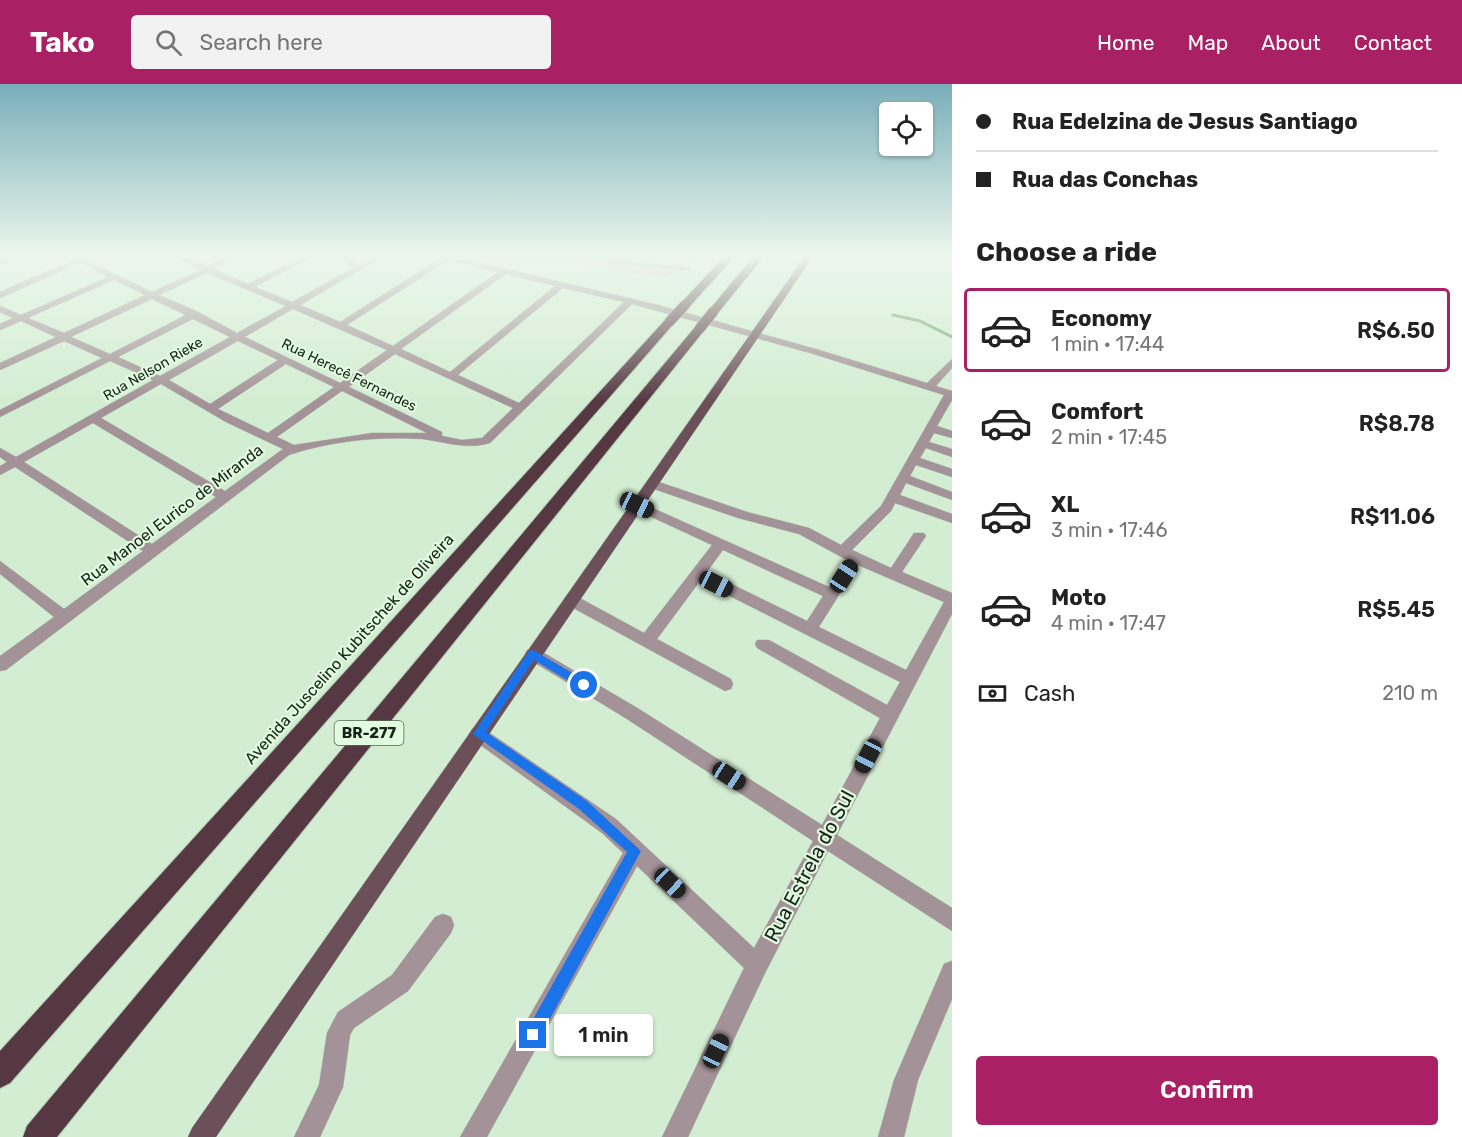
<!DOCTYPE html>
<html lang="en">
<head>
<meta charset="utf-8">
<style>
  :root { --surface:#fff; --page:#f2f2f2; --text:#222; --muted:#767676; --line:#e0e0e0; --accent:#aa2064 }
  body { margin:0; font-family:Rubik,sans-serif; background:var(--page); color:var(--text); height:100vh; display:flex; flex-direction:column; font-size:22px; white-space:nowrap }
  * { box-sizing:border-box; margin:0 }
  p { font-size:20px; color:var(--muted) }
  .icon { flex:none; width:33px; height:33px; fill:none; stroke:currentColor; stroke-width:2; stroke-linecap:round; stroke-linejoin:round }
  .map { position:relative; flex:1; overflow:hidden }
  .drawer { display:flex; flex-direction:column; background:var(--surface); width:510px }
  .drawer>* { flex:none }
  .banner { display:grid; align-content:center; height:132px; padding:0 24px; background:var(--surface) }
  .tools { position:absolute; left:879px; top:18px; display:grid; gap:12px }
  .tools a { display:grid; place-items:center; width:54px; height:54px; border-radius:6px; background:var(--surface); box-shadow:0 2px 4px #0004; font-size:30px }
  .end { position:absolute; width:27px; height:27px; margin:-14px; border:8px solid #1a73e8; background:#fff; box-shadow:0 0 0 3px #fff }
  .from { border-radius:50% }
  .bubble { position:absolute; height:42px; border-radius:6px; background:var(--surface); box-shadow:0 2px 4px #0004; font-size:20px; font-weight:600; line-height:42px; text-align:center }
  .car { position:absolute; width:18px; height:36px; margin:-18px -9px; border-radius:8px; box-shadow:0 0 4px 2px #0007; background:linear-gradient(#222 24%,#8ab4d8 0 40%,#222 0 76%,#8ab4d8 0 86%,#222 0) }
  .banner b { display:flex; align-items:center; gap:21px; height:57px; font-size:22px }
  .banner b+b { border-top:2px solid var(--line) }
  .banner i { width:15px; height:15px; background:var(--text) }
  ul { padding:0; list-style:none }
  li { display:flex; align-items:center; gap:18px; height:84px; margin:0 12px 9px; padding:0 12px; border:3px solid transparent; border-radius:6px }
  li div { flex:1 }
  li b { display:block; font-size:22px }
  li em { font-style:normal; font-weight:600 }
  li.on { border-color:var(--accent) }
  li>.icon { width:54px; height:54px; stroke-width:1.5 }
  h2 { padding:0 24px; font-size:27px; line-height:72px }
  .pay { display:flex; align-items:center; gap:15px; height:66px; padding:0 24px; font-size:22px }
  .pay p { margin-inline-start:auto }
  .button { display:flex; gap:12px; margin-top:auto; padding:12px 24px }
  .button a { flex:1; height:69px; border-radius:6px; background:var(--accent); color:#fff; font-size:24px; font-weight:600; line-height:69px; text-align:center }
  header { display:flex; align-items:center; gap:36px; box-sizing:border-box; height:84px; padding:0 30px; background:var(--accent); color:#fff }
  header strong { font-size:28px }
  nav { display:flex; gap:33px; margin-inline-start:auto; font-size:21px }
  .search { width:420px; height:54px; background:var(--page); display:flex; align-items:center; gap:15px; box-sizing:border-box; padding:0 21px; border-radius:6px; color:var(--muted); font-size:22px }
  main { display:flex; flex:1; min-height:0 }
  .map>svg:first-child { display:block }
  .green { fill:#ebbdcc }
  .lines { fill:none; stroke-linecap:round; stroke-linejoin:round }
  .stream { stroke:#76a474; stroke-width:3 }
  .minor-casing { stroke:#b2c9b1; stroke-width:1 }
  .major-casing { stroke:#b2c9b1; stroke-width:1 }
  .highway-casing { stroke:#b2c9b1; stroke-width:2 }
  .minor { fill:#a39297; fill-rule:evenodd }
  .major { fill:#6b4f59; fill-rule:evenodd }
  .highway { fill:#563843; fill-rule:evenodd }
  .highway-bridge-casing { stroke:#b2c9b1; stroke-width:11; stroke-linecap:butt }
  .highway-bridge { stroke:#563843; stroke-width:10 }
  .route { fill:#1a73e8 }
  .labels { text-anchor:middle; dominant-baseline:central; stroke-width:4.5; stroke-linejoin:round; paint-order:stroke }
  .far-street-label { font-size:14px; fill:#192319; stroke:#e0fbdf }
  .shield { fill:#e0fbdf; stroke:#556454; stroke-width:1.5 }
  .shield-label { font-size:15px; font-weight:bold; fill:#192319 }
  .street-label { font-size:16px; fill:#192319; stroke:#e0fbdf }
  .near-street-label { font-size:20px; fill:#192319; stroke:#e0fbdf }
</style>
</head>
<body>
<header>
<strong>Tako</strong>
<div class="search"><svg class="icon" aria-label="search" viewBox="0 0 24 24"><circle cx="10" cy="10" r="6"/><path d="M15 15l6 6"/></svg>Search here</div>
<nav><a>Home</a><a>Map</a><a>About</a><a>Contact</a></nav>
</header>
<main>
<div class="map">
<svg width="952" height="1053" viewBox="0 0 952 1053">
  <rect width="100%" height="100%" fill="#d3edd2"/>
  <!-- green -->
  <path class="green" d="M 472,171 L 697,171 L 666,194 L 554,175 L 501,178 Z"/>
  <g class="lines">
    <!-- stream -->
    <g class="stream">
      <path d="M 555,171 L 689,185"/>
      <path d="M 893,231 L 920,237 L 952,253"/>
    </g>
    <defs>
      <g id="minor">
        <path d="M 14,171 L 24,171 L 0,180 L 0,175 Z"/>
        <path d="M 65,171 L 88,172 L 86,176 L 152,208 L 200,186 L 169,171 L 179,171 L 207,182 L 232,171 L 242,171 L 214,185 L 248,200 L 306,171 L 315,171 L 255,203 L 292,218 L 353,184 L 339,171 L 347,171 L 359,181 L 377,171 L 386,171 L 300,221 L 340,238 L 441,174 L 433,171 L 448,171 L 658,221 L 816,265 L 927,299 L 952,275 L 952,284 L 936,302 L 952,307 L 952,316 L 937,342 L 952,347 L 952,354 L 934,349 L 929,358 L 952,365 L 952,373 L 926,364 L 920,374 L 952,385 L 952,393 L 916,381 L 910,392 L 952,408 L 952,416 L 906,399 L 900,411 L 952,430 L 952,439 L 895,419 L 891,427 L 852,466 L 891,484 L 914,449 L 924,449 L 926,452 L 902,488 L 952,509 L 952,530 L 837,751 L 952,824 L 952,847 L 828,767 L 765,889 L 688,1053 L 662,1053 L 744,884 L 637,782 L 487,1053 L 460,1053 L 623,769 L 602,749 L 472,655 L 469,650 L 472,645 L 478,642 L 484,645 L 616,735 L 754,864 L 813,757 L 627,635 L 527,574 L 525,570 L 527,566 L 539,566 L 639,625 L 822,741 L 880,634 L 757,564 L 755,560 L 757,556 L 769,556 L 887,621 L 900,598 L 700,497 L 657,555 L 731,595 L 733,600 L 731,605 L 725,607 L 566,520 L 564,516 L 566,512 L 576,512 L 644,549 L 712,461 L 632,424 L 631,421 L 632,418 L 637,417 L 829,503 L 847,476 L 799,450 L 738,434 L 648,403 L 646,400 L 648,397 L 656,397 L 747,428 L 809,444 L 841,461 L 881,422 L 944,311 L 810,269 L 632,220 L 490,359 C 466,366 446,358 422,355 C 379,352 330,357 289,371 L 6,586 L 0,587 L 0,572 L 54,533 L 0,490 L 0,477 L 64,525 L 143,467 L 15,383 L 0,391 L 0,382 L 7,378 L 0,373 L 0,364 L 16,373 L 153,296 L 110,277 L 0,333 L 0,326 L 102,274 L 64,257 L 0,286 L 0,279 L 56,253 L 21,237 L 0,246 L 0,240 L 13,234 L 0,228 L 0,222 L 21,231 L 108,193 L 80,179 L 0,214 L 0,208 L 73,176 ZM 449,176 L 498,188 L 393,262 L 347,241 ZM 207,189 L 286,222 L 237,249 L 198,228 L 159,211 ZM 506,190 L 555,202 L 450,288 L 401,265 ZM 114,196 L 145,211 L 64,249 L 28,234 ZM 563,204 L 624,218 L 519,319 L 458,291 ZM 152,215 L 186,231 L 110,270 L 71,253 ZM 293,225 L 387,266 L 340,299 L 245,253 ZM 193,235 L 230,253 L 160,292 L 118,273 ZM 238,257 L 278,276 L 210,320 L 169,296 ZM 395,270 L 513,324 L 482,354 L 462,356 L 442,352 L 442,348 L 349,303 ZM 286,280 L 334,303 L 268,349 L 218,325 ZM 161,300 L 226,338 L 283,365 L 225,407 L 101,334 ZM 342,307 L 427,349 L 372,349 L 294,361 L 277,353 ZM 93,339 L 216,413 L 152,460 L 24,378 ZM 723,466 L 823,512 L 807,537 L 707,488 ZM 858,481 L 944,518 L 906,586 L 819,543 Z"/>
        <path d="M 443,830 L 451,833 L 454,841 L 451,849 L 408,907 L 354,944 L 350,951 L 343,1003 L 320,1053 L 294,1053 L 319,1001 L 327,949 L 338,928 L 392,891 L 435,833 Z"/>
        <path d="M 952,877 L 952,915 L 918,996 L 904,1053 L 878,1053 L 894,996 L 944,880 Z"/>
      </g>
      <path id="major" d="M 806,171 L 814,171 L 216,1053 L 188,1053 L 192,1044 Z"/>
      <g id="highway">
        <path d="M 726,171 L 736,171 L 689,223 L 681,223 L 681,219 Z"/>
        <path d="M 755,171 L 765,171 L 717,230 L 709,230 L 709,226 Z"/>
        <path d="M 666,235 L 676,237 L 10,999 L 0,1004 L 0,967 Z"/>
        <path d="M 696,242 L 706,244 L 57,1053 L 23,1053 L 27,1042 Z"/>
      </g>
    </defs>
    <!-- minor casing -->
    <use href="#minor" class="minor-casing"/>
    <!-- major casing -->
    <use href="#major" class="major-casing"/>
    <!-- highway casing -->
    <use href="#highway" class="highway-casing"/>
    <!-- minor -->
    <use href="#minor" class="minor"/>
    <!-- major -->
    <use href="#major" class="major"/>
    <!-- highway -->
    <use href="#highway" class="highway"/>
    <defs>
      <g id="highway-bridge">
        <path d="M 670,237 L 685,221"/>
        <path d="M 700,244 L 713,228"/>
      </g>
    </defs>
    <!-- highway-bridge casing -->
    <use href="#highway-bridge" class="highway-bridge-casing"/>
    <!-- highway-bridge -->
    <use href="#highway-bridge" class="highway-bridge"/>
  </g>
  <!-- sky -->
  <linearGradient id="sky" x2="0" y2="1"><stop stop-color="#7aaeba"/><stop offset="0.54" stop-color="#ebf7eb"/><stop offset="1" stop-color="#ebf7eb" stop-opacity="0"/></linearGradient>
  <rect width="952" height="318" fill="url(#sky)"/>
  <!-- route -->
  <path class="route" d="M 533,566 L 588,598 L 588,604 L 580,604 L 534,576 L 486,648 L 587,717 L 641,767 L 538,957 L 533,959 L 527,957 L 525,951 L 527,946 L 627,768 L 579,725 L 473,650 L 529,567 Z"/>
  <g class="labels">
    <!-- far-street labels -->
    <g class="far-street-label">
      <text transform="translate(153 285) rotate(-30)">Rua Nelson Rieke</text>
      <text transform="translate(349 291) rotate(26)">Rua Herecê Fernandes</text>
    </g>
    <!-- shield labels -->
    <rect class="shield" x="334.5" y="637" width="69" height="24" rx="4.5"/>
    <g class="shield-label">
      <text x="369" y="649">BR-277</text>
    </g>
    <!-- street labels -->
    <g class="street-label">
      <text transform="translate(172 431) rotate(-37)">Rua Manoel Eurico de Miranda</text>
      <text transform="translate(349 565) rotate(-48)">Avenida Juscelino Kubitschek de Oliveira</text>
    </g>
    <!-- near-street labels -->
    <g class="near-street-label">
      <text transform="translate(809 782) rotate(-62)">Rua Estrela do Sul</text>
    </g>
  </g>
</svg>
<div class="tools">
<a><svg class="icon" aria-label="locate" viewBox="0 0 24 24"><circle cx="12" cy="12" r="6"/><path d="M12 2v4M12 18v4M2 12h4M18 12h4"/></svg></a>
</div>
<i class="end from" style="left:584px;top:601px"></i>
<i class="end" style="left:533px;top:951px"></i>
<div class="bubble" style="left:554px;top:930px;width:99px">1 min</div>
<i class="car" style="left:637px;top:421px;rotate:115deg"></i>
<i class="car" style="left:844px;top:492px;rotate:33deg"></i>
<i class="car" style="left:716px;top:500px;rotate:117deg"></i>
<i class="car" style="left:868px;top:672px;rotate:208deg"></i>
<i class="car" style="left:729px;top:692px;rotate:123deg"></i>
<i class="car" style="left:670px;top:799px;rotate:133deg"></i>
<i class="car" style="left:716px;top:967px;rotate:25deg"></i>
</div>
<section class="drawer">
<div class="banner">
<b><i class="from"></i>Rua Edelzina de Jesus Santiago</b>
<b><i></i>Rua das Conchas</b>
</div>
<h2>Choose a ride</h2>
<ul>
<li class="on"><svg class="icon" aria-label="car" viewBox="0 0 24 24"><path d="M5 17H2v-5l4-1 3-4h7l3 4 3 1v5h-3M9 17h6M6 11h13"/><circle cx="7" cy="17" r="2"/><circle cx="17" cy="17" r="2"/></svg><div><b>Economy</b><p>1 min · 17:44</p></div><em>R$6.50</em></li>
<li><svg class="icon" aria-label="car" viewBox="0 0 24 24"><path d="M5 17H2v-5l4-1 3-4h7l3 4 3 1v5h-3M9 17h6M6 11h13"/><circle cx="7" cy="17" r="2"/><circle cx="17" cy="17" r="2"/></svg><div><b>Comfort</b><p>2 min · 17:45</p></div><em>R$8.78</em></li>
<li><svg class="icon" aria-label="car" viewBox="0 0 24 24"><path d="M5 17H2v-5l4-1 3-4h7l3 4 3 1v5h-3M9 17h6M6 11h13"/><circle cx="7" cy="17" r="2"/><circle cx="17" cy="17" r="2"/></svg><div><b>XL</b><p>3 min · 17:46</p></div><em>R$11.06</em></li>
<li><svg class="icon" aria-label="car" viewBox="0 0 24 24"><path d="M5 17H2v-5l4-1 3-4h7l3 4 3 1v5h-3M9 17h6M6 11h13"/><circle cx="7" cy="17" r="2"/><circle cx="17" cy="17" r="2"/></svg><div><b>Moto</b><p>4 min · 17:47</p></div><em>R$5.45</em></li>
</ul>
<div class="pay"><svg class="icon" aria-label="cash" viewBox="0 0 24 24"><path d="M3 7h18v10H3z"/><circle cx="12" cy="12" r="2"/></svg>Cash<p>210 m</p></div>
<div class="button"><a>Confirm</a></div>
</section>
</main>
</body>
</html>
